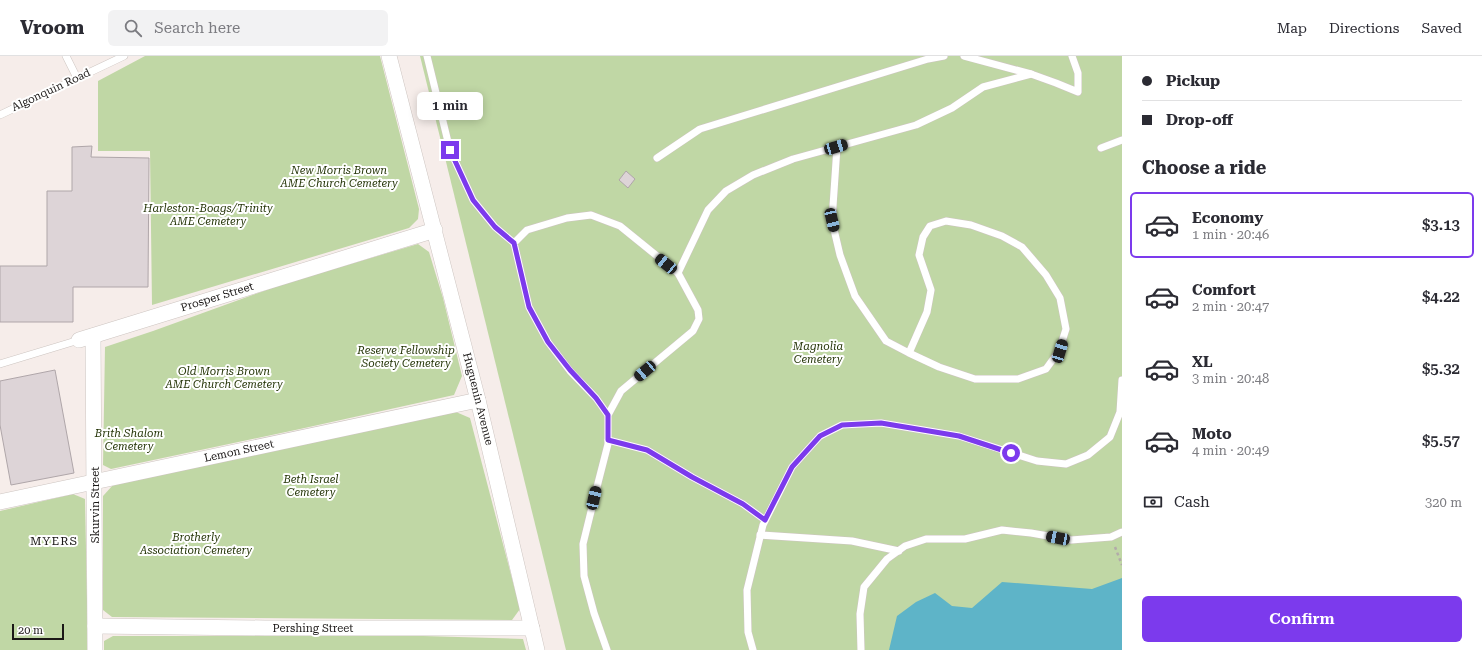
<!DOCTYPE html>
<html lang="en">
<head>
<meta charset="utf-8">
<style>
  :root { --surface:#fff; --page:#f2f2f3; --text:#2b2b33; --muted:#7c7c81; --line:#e1e1e2; --accent:#7c3aed }
  body { margin:0; font-family:"Roboto Serif",serif; background:var(--page); color:var(--text); height:100vh; display:flex; flex-direction:column; font-size:15px; white-space:nowrap }
  * { box-sizing:border-box; margin:0 }
  p { font-size:13px; color:var(--muted) }
  .icon { flex:none; width:22px; height:22px; fill:none; stroke:currentColor; stroke-width:2; stroke-linecap:round; stroke-linejoin:round }
  .map { position:relative; flex:1; overflow:hidden }
  .details { display:flex; flex-direction:column; background:var(--surface); width:360px }
  .details>* { flex:none }
  .guide { display:grid; align-content:center; height:88px; padding:0 20px; background:var(--surface) }
  .scale { position:absolute; left:12px; bottom:10px; width:52px; box-sizing:border-box; padding-left:4px; border:2px solid #1b1817; border-top:0; font-size:11px; line-height:14px; white-space:nowrap; color:#1b1817; -webkit-text-stroke:3px #fff; paint-order:stroke }
  .end { position:absolute; width:18px; height:18px; margin:-9px; border:5px solid #7c3aed; background:#fff; box-shadow:0 0 0 2px #fff }
  .from { border-radius:50% }
  .bubble { position:absolute; height:28px; border-radius:6px; background:var(--surface); box-shadow:0 2px 10px #0003; font-size:13px; font-weight:600; line-height:28px; text-align:center }
  .car { position:absolute; width:12px; height:24px; margin:-12px -6px; border-radius:5px; box-shadow:0 0 3px 1px #0007; background:linear-gradient(#222 24%,#8ab4d8 0 40%,#222 0 76%,#8ab4d8 0 86%,#222 0) }
  .guide b { display:flex; align-items:center; gap:14px; height:38px; font-size:15px }
  .guide b+b { border-top:1px solid var(--line) }
  .guide i { width:10px; height:10px; background:var(--text) }
  ul { padding:0; list-style:none }
  li { display:flex; align-items:center; gap:12px; height:66px; margin:0 8px 6px; padding:0 12px; border:2px solid transparent; border-radius:6px }
  li div { flex:1 }
  li b { display:block; font-size:15px }
  li em { font-style:normal; font-weight:600 }
  li.current { border-color:var(--accent) }
  li>.icon { width:36px; height:36px; stroke-width:1.5 }
  h2 { padding:0 20px; font-size:18px; line-height:48px }
  .pay { display:flex; align-items:center; gap:10px; height:44px; padding:0 20px; font-size:15px }
  .pay p { margin-inline-start:auto }
  .cta { display:flex; gap:8px; margin-top:auto; padding:8px 20px }
  .cta a { flex:1; height:46px; border-radius:6px; background:var(--accent); color:#fff; font-size:16px; font-weight:600; line-height:46px; text-align:center }
  header { display:flex; align-items:center; gap:24px; box-sizing:border-box; height:56px; padding:0 20px; background:var(--surface); border-bottom:1px solid var(--line) }
  header strong { font-size:19px }
  nav { display:flex; gap:22px; margin-inline-start:auto; font-size:14px }
  .search { width:280px; height:36px; background:var(--page); display:flex; align-items:center; gap:10px; box-sizing:border-box; padding:0 14px; border-radius:6px; color:var(--muted); font-size:15px }
  main { display:flex; flex:1; min-height:0 }
  .map>svg:first-child { display:block }
  .green { fill:#c0d7a5 }
  .water { fill:#5eb4c8 }
  .building { fill:#ddd4d7; stroke:#afa6a9 }
  .lines { fill:none; stroke-linecap:round; stroke-linejoin:round }
  .service-casing { stroke:#cdc5c1; stroke-width:8 }
  .minor-casing { stroke:#cdc5c1; stroke-width:16 }
  .path { stroke:#b2aba9; stroke-width:2.5; stroke-dasharray:3 3; stroke-linecap:butt }
  .service { stroke:#fff; stroke-width:7 }
  .minor { stroke:#fff; stroke-width:15 }
  .route { stroke:#7c3aed; stroke-width:5 }
  .labels { text-anchor:middle; dominant-baseline:central; stroke-width:4; stroke-linejoin:round; paint-order:stroke }
  .street-label { font-size:11px; fill:#1b1817; stroke:#fff }
  .park-label { font-size:11px; font-style:italic; fill:#263609; stroke:#fff }
  .neighbourhood-label { font-size:12px; letter-spacing:1px; fill:#1b1817; stroke:#fff }
</style>
</head>
<body>
<header>
<strong>Vroom</strong>
<div class="search"><svg class="icon" aria-label="search" viewBox="0 0 24 24"><circle cx="10" cy="10" r="6"/><path d="M15 15l6 6"/></svg>Search here</div>
<nav><a>Map</a><a>Directions</a><a>Saved</a></nav>
</header>
<main>
<div class="map">
<svg width="1122" height="594" viewBox="0 0 1122 594">
  <rect width="100%" height="100%" fill="#f6edea"/>
  <!-- green -->
  <g class="green">
    <path d="M 145,0 L 380,0 L 419,153 L 418,163 L 409,172 L 152,249 L 150,95 L 98,95 L 98,25 Z"/>
    <path d="M 420,0 L 1122,0 L 1122,594 L 566,594 Z"/>
    <path d="M 418,188 L 429,196 L 443,242 L 462,320 L 454,339 L 300,373 L 111,413 L 103,409 L 105,291 L 153,275 L 283,228 Z"/>
    <path d="M 456,356 L 470,362 L 520,553 L 512,564 L 112,561 L 103,554 L 103,440 L 113,429 Z"/>
    <path d="M 73,438 L 85,443 L 88,594 L 0,594 L 0,455 Z"/>
    <path d="M 354,578 L 523,583 L 526,594 L 104,594 L 104,585 L 113,580 L 270,580 Z"/>
  </g>
  <!-- water -->
  <path class="water" d="M 1122,522 L 1122,594 L 889,594 L 897,560 L 916,546 L 935,537 L 952,550 L 972,552 L 1002,526 L 1092,533 Z"/>
  <!-- building -->
  <g class="building">
    <path d="M 92,90 L 91,101 L 149,102 L 148,231 L 73,231 L 73,266 L 0,266 L 0,210 L 47,210 L 47,135 L 72,135 L 72,91 Z"/>
    <path d="M 626,115 L 635,123 L 628,132 L 619,124 Z"/>
    <path d="M 55,314 L 74,417 L 11,429 L 0,369 L 0,325 Z"/>
  </g>
  <g class="lines">
    <defs>
      <g id="service">
        <path d="M 66,0 L 77,22"/>
        <path d="M 427,0 L 450,94 L 473,144 L 495,171 L 514,187"/>
        <path d="M 964,0 L 1031,18"/>
        <path d="M 0,59 L 124,0"/>
        <path d="M 837,91 L 832,165 L 840,199 L 855,240 L 886,285 L 909,297 L 939,311 L 975,323 L 1018,323 L 1046,313 L 1059,295 L 1066,273 L 1060,242 L 1046,219 L 1022,191 L 1002,180 L 971,169 L 946,165 L 930,170 L 923,181 L 919,199 L 931,234 L 927,256 L 909,297"/>
        <path d="M 1101,92 L 1122,84"/>
        <path d="M 657,102 L 700,73 L 928,3 L 944,0"/>
        <path d="M 678,217 L 708,154 L 726,135 L 753,119 L 793,103 L 916,69 L 952,52 L 983,31 L 1031,18 L 1056,27 L 1078,36 L 1078,17 L 1072,0"/>
        <path d="M 0,308 L 79,284"/>
        <path d="M 608,384 L 647,394 L 692,421 L 743,448 L 765,464"/>
        <path d="M 760,479 L 852,485 L 899,495"/>
        <path d="M 607,594 L 594,557 L 584,520 L 583,488 L 598,427 L 608,388 L 608,359 L 621,335 L 693,275 L 699,263 L 698,254 L 678,217 L 620,170 L 591,159 L 567,162 L 527,174 L 514,187 L 529,251 L 548,286 L 570,315 L 596,342 L 608,359"/>
        <path d="M 753,594 L 748,576 L 747,534 L 763,469 L 792,411 L 820,380 L 842,369 L 881,367 L 959,380 L 1037,405 L 1066,408 L 1088,399 L 1110,381 L 1120,356 L 1122,324"/>
        <path d="M 861,594 L 860,558 L 864,531 L 887,503 L 905,490 L 926,483 L 965,483 L 1002,474 L 1031,477 L 1071,484 L 1111,481 L 1122,476"/>
      </g>
      <g id="minor">
        <path d="M 389,0 L 478,344 L 537,594"/>
        <path d="M 93,280 L 95,594"/>
        <path d="M 79,284 L 435,174"/>
        <path d="M 0,446 L 478,344"/>
        <path d="M 95,570 L 265,572 L 532,572"/>
      </g>
    </defs>
    <!-- service casing -->
    <use href="#service" class="service-casing"/>
    <!-- minor casing -->
    <use href="#minor" class="minor-casing"/>
    <!-- path -->
    <path class="path" d="M 1115,491 L 1122,509"/>
    <!-- service -->
    <use href="#service" class="service"/>
    <!-- minor -->
    <use href="#minor" class="minor"/>
  </g>
  <g class="lines">
    <!-- route -->
    <path class="route" d="M 450,94 L 473,144 L 495,171 L 514,187 L 529,251 L 548,286 L 570,314 L 596,342 L 608,359 L 608,384 L 647,394 L 692,421 L 743,448 L 765,464 L 792,411 L 820,380 L 842,369 L 881,367 L 959,380 L 1011,397"/>
  </g>
  <g class="labels">
    <!-- street labels -->
    <g class="street-label">
      <text transform="translate(51 34) rotate(-25)">Algonquin Road</text>
      <text transform="translate(217 241) rotate(-17)">Prosper Street</text>
      <text transform="translate(478 343) rotate(76)">Huguenin Avenue</text>
      <text transform="translate(239 395) rotate(-12)">Lemon Street</text>
      <text transform="translate(95 449) rotate(-90)">Skurvin Street</text>
      <text x="313" y="572">Pershing Street</text>
    </g>
    <!-- park labels -->
    <g class="park-label">
      <text x="339" y="114">New Morris Brown<tspan x="339" dy="13">AME Church Cemetery</tspan></text>
      <text x="208" y="152">Harleston-Boags/Trinity<tspan x="208" dy="13">AME Cemetery</tspan></text>
      <text x="818" y="290">Magnolia<tspan x="818" dy="13">Cemetery</tspan></text>
      <text x="406" y="294">Reserve Fellowship<tspan x="406" dy="13">Society Cemetery</tspan></text>
      <text x="224" y="315">Old Morris Brown<tspan x="224" dy="13">AME Church Cemetery</tspan></text>
      <text x="129" y="377">Brith Shalom<tspan x="129" dy="13">Cemetery</tspan></text>
      <text x="311" y="423">Beth Israel<tspan x="311" dy="13">Cemetery</tspan></text>
      <text x="196" y="481">Brotherly<tspan x="196" dy="13">Association Cemetery</tspan></text>
    </g>
    <!-- neighbourhood labels -->
    <g class="neighbourhood-label">
      <text x="54" y="485">MYERS</text>
    </g>
  </g>
</svg>
<div class="scale">20 m</div>
<i class="end from" style="left:1011px;top:397px"></i>
<i class="end" style="left:450px;top:94px"></i>
<div class="bubble" style="left:417px;top:36px;width:66px">1 min</div>
<i class="car" style="left:836px;top:91px;rotate:74deg"></i>
<i class="car" style="left:832px;top:164px;rotate:167deg"></i>
<i class="car" style="left:666px;top:208px;rotate:309deg"></i>
<i class="car" style="left:1060px;top:295px;rotate:17deg"></i>
<i class="car" style="left:645px;top:315px;rotate:230deg"></i>
<i class="car" style="left:594px;top:442px;rotate:13deg"></i>
<i class="car" style="left:1058px;top:482px;rotate:281deg"></i>
</div>
<section class="details">
<div class="guide">
<b><i class="from"></i>Pickup</b>
<b><i></i>Drop-off</b>
</div>
<h2>Choose a ride</h2>
<ul>
<li class="current"><svg class="icon" aria-label="car" viewBox="0 0 24 24"><path d="M5 17H2v-5l4-1 3-4h7l3 4 3 1v5h-3M9 17h6M6 11h13"/><circle cx="7" cy="17" r="2"/><circle cx="17" cy="17" r="2"/></svg><div><b>Economy</b><p>1 min · 20:46</p></div><em>$3.13</em></li>
<li><svg class="icon" aria-label="car" viewBox="0 0 24 24"><path d="M5 17H2v-5l4-1 3-4h7l3 4 3 1v5h-3M9 17h6M6 11h13"/><circle cx="7" cy="17" r="2"/><circle cx="17" cy="17" r="2"/></svg><div><b>Comfort</b><p>2 min · 20:47</p></div><em>$4.22</em></li>
<li><svg class="icon" aria-label="car" viewBox="0 0 24 24"><path d="M5 17H2v-5l4-1 3-4h7l3 4 3 1v5h-3M9 17h6M6 11h13"/><circle cx="7" cy="17" r="2"/><circle cx="17" cy="17" r="2"/></svg><div><b>XL</b><p>3 min · 20:48</p></div><em>$5.32</em></li>
<li><svg class="icon" aria-label="car" viewBox="0 0 24 24"><path d="M5 17H2v-5l4-1 3-4h7l3 4 3 1v5h-3M9 17h6M6 11h13"/><circle cx="7" cy="17" r="2"/><circle cx="17" cy="17" r="2"/></svg><div><b>Moto</b><p>4 min · 20:49</p></div><em>$5.57</em></li>
</ul>
<div class="pay"><svg class="icon" aria-label="cash" viewBox="0 0 24 24"><path d="M3 7h18v10H3z"/><circle cx="12" cy="12" r="2"/></svg>Cash<p>320 m</p></div>
<div class="cta"><a>Confirm</a></div>
</section>
</main>
</body>
</html>
